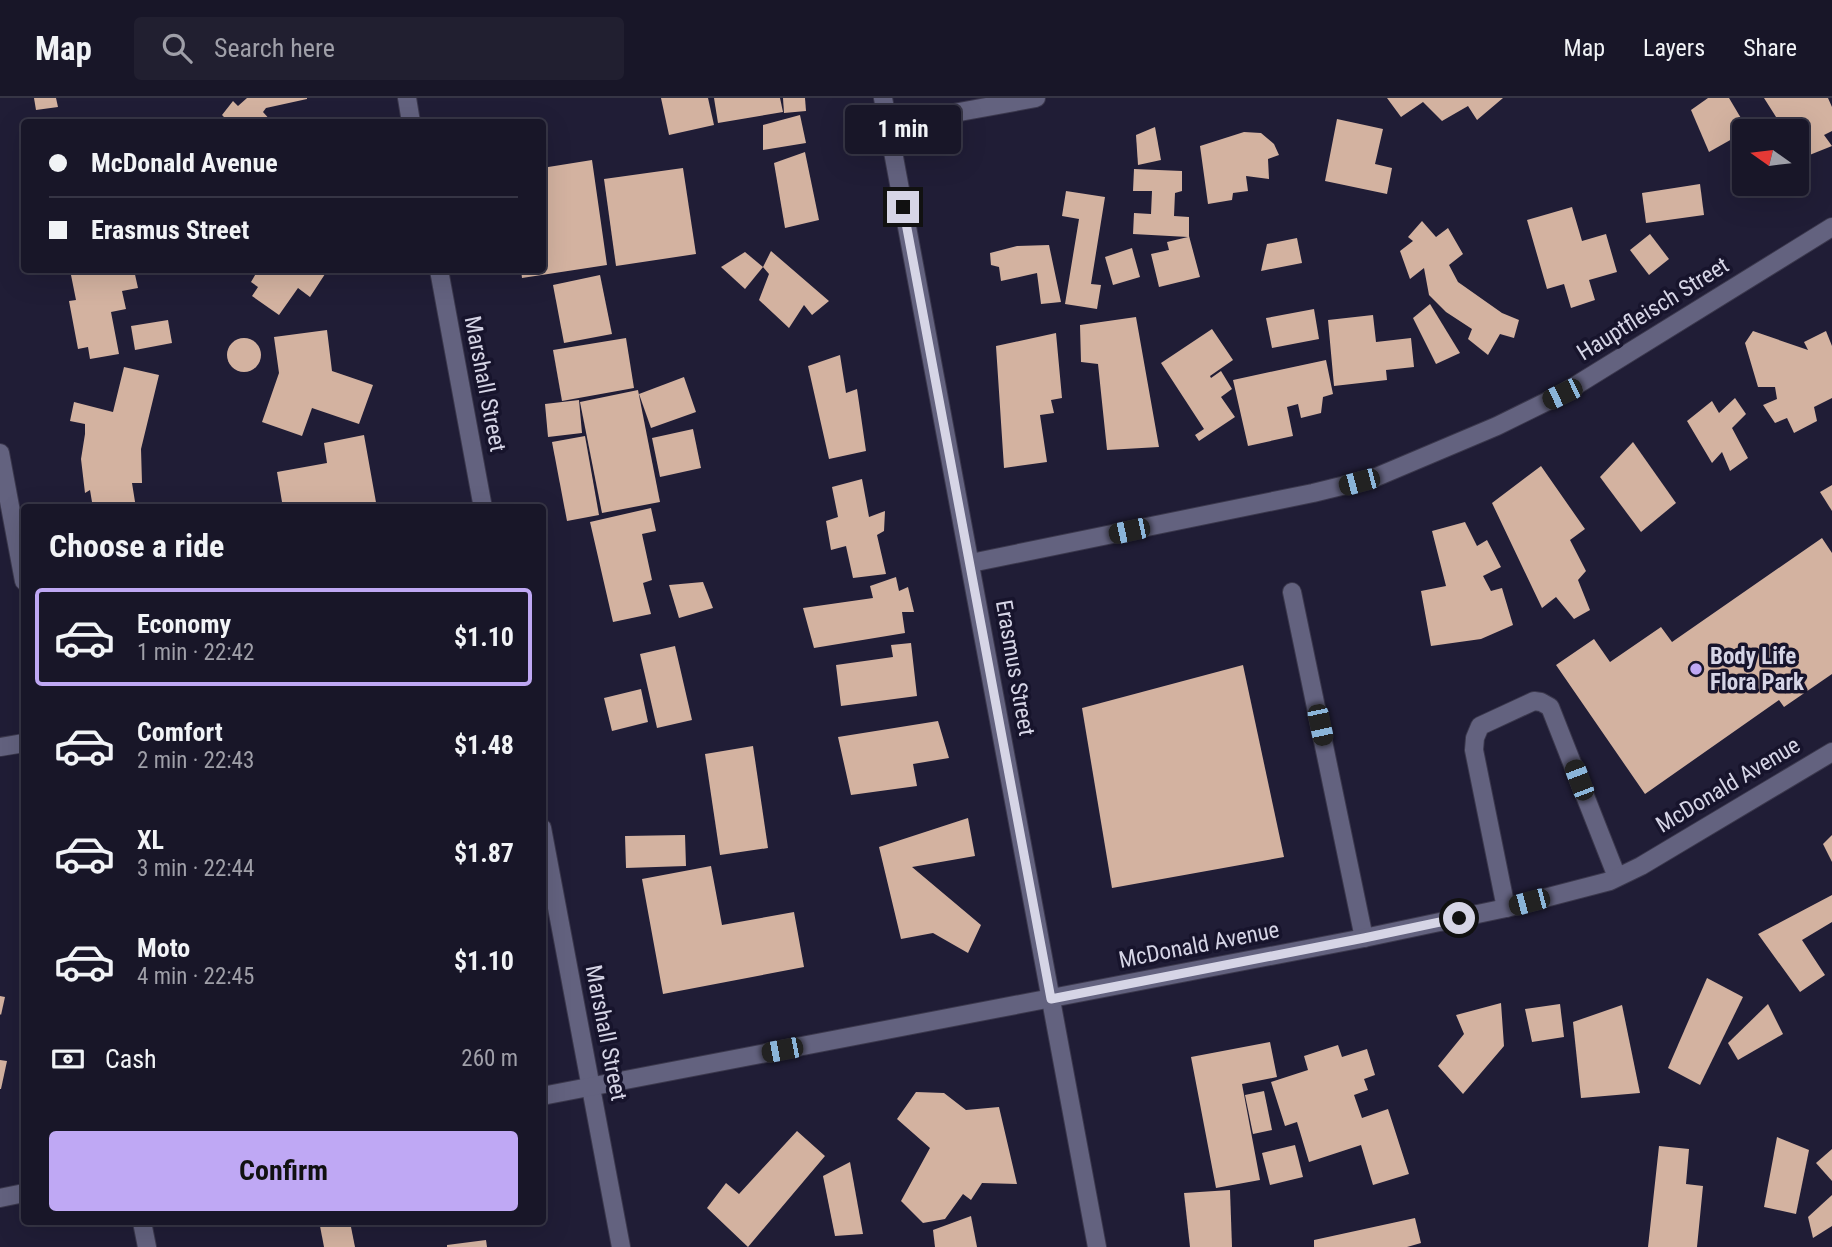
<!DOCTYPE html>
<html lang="en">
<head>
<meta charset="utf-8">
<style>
  :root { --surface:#181628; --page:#211f30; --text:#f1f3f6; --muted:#9f9fa8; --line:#363545; --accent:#bfa8f4 }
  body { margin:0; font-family:"Roboto Condensed",sans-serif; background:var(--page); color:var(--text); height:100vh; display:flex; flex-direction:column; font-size:26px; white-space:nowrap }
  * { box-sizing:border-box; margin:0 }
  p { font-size:23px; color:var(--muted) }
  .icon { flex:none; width:38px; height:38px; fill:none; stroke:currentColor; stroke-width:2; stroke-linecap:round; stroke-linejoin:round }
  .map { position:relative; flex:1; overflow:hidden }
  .panel { position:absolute; left:21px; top:406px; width:525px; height:721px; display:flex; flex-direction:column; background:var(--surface); border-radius:7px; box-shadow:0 7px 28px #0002,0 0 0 2px var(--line) }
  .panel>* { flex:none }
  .guide { position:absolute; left:21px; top:21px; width:525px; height:154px; border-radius:7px; box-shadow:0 7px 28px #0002,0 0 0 2px var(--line); display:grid; align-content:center; height:154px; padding:0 28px; background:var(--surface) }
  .needle { width:46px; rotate:284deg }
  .buttons { position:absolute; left:1732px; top:21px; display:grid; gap:14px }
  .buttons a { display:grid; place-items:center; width:77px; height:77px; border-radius:7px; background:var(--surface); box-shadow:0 7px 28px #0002,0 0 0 2px var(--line); font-size:35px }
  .end { position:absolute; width:32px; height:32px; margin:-16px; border:9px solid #d6d5e6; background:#111; box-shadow:0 0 0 4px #111 }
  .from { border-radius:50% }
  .bubble { position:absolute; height:49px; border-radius:7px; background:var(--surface); box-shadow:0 7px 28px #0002,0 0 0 2px var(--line); font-size:23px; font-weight:700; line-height:49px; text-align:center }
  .car { position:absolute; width:21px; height:42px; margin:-21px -10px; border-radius:9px; box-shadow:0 0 5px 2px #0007; background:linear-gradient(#222 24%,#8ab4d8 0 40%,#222 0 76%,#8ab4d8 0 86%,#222 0) }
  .guide b { display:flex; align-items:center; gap:24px; height:66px; font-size:26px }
  .guide b+b { border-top:2px solid var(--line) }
  .guide i { width:18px; height:18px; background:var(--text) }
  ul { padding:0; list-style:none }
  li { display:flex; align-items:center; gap:21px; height:98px; margin:0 14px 10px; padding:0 14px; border:4px solid transparent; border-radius:7px }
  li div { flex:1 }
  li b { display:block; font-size:26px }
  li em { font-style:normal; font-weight:700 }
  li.selected { border-color:var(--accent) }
  li>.icon { width:63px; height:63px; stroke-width:1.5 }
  h2 { padding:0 28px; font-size:32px; line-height:84px }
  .pay { display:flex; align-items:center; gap:18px; height:77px; padding:0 28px; font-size:26px }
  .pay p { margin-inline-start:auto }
  .button { display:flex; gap:14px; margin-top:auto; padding:14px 28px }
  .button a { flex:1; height:80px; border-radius:7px; background:var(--accent); color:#111; font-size:28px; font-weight:700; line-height:80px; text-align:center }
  header { display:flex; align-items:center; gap:42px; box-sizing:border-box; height:98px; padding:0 35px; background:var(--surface); border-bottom:2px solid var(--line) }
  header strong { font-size:33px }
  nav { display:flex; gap:38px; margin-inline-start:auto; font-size:24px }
  .search { width:490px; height:63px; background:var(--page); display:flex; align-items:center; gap:18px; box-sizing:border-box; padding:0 24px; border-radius:7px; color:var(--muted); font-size:26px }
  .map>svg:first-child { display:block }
  .building { fill:#d3b2a0 }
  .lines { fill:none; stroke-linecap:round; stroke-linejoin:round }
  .minor-casing { stroke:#3b384d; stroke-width:20 }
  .minor { stroke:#63627f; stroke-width:18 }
  .route { stroke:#d6d5e6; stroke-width:9 }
  .poi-dot { fill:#bfa8f4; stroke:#17142c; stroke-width:2.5 }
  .labels { text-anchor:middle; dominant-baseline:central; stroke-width:7; stroke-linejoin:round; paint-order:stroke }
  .street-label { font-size:23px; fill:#d6d5e6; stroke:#17142c }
  .poi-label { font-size:23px; font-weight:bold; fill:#d6d5e6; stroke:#17142c; text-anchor:start }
</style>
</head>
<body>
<header>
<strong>Map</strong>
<div class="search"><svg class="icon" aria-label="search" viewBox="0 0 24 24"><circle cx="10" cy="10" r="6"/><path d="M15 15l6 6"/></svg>Search here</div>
<nav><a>Map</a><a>Layers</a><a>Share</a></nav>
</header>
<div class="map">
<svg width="1832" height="1149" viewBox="0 0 1832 1149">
  <rect width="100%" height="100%" fill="#201d36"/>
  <!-- building -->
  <g class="building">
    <path d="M 34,0 L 56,0 L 58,9 L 36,12 Z"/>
    <path d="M 247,0 L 307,0 L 307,1 L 266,10 L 263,14 L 272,24 L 229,24 L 222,17 L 233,3 L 238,8 Z"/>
    <path d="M 661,0 L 708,0 L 714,27 L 669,37 Z"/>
    <path d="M 714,0 L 780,0 L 783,14 L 718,25 Z"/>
    <path d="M 783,0 L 805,0 L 806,13 L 784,15 Z"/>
    <path d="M 1387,0 L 1503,0 L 1477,22 L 1468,8 L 1442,23 L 1423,4 L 1401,19 Z"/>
    <path d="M 1708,0 L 1729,0 L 1748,32 L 1709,54 L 1691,12 Z"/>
    <path d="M 1764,0 L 1828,0 L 1832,9 L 1832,33 L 1824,37 L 1832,48 L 1802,60 L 1797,53 L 1797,33 L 1785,33 Z"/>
    <path d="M 800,17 L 806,45 L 763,52 L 763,27 Z"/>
    <path d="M 1337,21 L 1383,31 L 1375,66 L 1392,70 L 1387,96 L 1325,83 Z"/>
    <path d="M 1155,29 L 1161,62 L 1138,67 L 1136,37 Z"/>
    <path d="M 1244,34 L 1261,35 L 1274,46 L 1279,57 L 1268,61 L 1269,81 L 1246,78 L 1248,93 L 1233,95 L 1232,102 L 1208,106 L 1200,48 Z"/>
    <path d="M 805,54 L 819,122 L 785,130 L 774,65 Z"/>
    <path d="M 592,62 L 607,167 L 522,180 L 521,172 L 542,172 L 542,70 Z"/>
    <path d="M 683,70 L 696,156 L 616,168 L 604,81 Z"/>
    <path d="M 1134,71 L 1182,73 L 1182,93 L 1175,95 L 1174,118 L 1189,119 L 1189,138 L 1200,179 L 1159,189 L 1151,156 L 1169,152 L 1167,144 L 1188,139 L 1133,136 L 1134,115 L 1151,116 L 1152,93 L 1133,93 Z"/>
    <path d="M 1700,86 L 1704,117 L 1646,125 L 1642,95 Z"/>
    <path d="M 1066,93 L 1105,99 L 1091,186 L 1101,187 L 1097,211 L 1065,206 L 1079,121 L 1062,118 Z"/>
    <path d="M 1572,109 L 1582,143 L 1606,136 L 1617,174 L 1589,182 L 1595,202 L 1571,210 L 1564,186 L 1547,191 L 1527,122 Z"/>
    <path d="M 1422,123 L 1436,139 L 1448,130 L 1463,156 L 1449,167 L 1458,184 L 1502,215 L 1519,222 L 1514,240 L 1500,236 L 1488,257 L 1468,241 L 1472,231 L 1446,214 L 1429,197 L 1424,170 L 1410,181 L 1400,153 L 1413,143 L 1408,139 Z"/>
    <path d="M 1650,136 L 1669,161 L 1649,177 L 1630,152 Z"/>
    <path d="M 1297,140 L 1302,165 L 1261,173 L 1267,146 Z"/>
    <path d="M 1049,147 L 1061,204 L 1041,206 L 1037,175 L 1001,183 L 999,169 L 991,167 L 990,155 L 1017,148 Z"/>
    <path d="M 1132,150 L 1140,179 L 1113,187 L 1105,159 Z"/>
    <path d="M 771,153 L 829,203 L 812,217 L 804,207 L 789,230 L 759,202 L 769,176 L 763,169 Z"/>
    <path d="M 745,154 L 763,169 L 745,191 L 721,169 Z"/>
    <path d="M 70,172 L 134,172 L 138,190 L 122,193 L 126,211 L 111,214 L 119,256 L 90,261 L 88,249 L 78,251 L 69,203 L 76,202 Z"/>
    <path d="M 258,172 L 324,172 L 327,173 L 310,199 L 298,190 L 279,217 L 252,198 L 258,189 L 251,184 Z"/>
    <path d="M 600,177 L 612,236 L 564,245 L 553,187 Z"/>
    <path d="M 1430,206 L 1460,255 L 1436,266 L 1413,220 Z"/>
    <path d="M 1314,211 L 1319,241 L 1272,250 L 1266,220 Z"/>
    <path d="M 1373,217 L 1376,244 L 1411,240 L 1414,269 L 1386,272 L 1387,282 L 1334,288 L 1328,222 Z"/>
    <path d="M 1136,219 L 1159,349 L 1107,352 L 1098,266 L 1081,264 L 1080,227 Z"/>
    <path d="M 168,222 L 172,245 L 135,252 L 131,228 Z"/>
    <path d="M 1212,231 L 1233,262 L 1210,278 L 1211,280 L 1221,273 L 1232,291 L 1221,299 L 1235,319 L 1199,343 L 1195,337 L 1204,331 L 1161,265 Z"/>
    <path d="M 327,232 L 332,273 L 373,287 L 359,326 L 312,310 L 302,338 L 262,324 L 279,275 L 274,239 Z"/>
    <path d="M 1753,233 L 1808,252 L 1804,244 L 1826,233 L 1832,248 L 1832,300 L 1814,309 L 1817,323 L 1794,335 L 1787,320 L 1775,325 L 1763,307 L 1777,301 L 1775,289 L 1758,289 L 1745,245 Z"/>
    <path d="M 1056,235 L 1062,300 L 1051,302 L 1054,315 L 1040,317 L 1047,364 L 1004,370 L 996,248 Z"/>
    <path d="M 626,240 L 634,290 L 562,303 L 553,252 Z"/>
    <circle cx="244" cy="257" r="17"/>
    <path d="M 840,257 L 846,295 L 857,291 L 866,353 L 829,361 L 808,268 Z"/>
    <path d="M 1326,262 L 1333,296 L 1323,299 L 1321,315 L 1301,320 L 1298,306 L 1287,309 L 1293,338 L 1248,348 L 1233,282 Z"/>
    <path d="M 124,269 L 159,277 L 141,351 L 142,385 L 132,385 L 136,410 L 93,410 L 90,392 L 85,395 L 81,361 L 85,336 L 85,326 L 70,323 L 74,304 L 113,314 Z"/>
    <path d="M 684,279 L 696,314 L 651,330 L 639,296 Z"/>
    <path d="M 638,292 L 660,404 L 602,415 L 580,304 Z"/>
    <path d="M 1735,300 L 1746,316 L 1732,330 L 1748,360 L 1730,373 L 1722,354 L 1712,365 L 1687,323 L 1712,303 L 1719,315 Z"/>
    <path d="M 579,302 L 582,335 L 548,339 L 545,306 Z"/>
    <path d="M 693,331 L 701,370 L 660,379 L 652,340 Z"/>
    <path d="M 364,337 L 377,410 L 283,410 L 277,374 L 327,365 L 324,345 Z"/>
    <path d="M 585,338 L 599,417 L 567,423 L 552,344 Z"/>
    <path d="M 1633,344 L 1676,405 L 1641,434 L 1600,379 Z"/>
    <path d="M 1541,368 L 1585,431 L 1570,442 L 1586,473 L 1578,482 L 1590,512 L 1574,521 L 1556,499 L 1542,510 L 1492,405 Z"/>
    <path d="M 862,381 L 869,419 L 885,413 L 884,433 L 877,437 L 886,476 L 853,480 L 846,448 L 831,452 L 826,423 L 838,419 L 832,389 Z"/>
    <path d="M 1832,387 L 1832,413 L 1820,394 Z"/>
    <path d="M 651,410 L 656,433 L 642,436 L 652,482 L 643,485 L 651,516 L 613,524 L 590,424 Z"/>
    <path d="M 1465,424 L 1477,448 L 1487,442 L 1501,469 L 1483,478 L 1491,493 L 1502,490 L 1513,527 L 1481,541 L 1431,548 L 1421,493 L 1446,488 L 1432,433 Z"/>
    <path d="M 1822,440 L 1832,455 L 1832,576 L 1784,609 L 1779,602 L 1645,696 L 1556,567 L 1594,541 L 1610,564 L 1661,529 L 1672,544 Z"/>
    <path d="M 896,479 L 899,493 L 908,489 L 914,514 L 902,514 L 905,535 L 814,550 L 803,510 L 873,500 L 870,488 Z"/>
    <path d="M 703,484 L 713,510 L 679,520 L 669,487 Z"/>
    <path d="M 911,545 L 917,598 L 841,608 L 836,567 L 893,559 L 891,547 Z"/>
    <path d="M 675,548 L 692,622 L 657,630 L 640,556 Z"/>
    <path d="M 1243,567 L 1284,759 L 1112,790 L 1082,610 Z"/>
    <path d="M 641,591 L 648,624 L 612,633 L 604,600 Z"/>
    <path d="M 938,623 L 949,660 L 913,666 L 917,688 L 851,697 L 838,639 Z"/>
    <path d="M 753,648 L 768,750 L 720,757 L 705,656 Z"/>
    <path d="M 968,720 L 975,758 L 912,769 L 981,827 L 968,855 L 933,835 L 901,841 L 879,749 Z"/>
    <path d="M 685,737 L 686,768 L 626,770 L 625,738 Z"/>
    <path d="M 1832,737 L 1832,764 L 1823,746 Z"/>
    <path d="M 711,768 L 722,827 L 794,814 L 804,869 L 663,896 L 642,781 Z"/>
    <path d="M 1832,797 L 1832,824 L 1802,842 L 1825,877 L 1800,894 L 1758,836 Z"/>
    <path d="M 1707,880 L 1743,899 L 1700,987 L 1668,970 Z"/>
    <path d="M 0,898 L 5,899 L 1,917 L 0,916 Z"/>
    <path d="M 1501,905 L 1504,948 L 1463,996 L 1438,968 L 1464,936 L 1456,917 Z"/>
    <path d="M 1560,906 L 1564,939 L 1532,944 L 1525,911 Z"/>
    <path d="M 1768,906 L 1783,936 L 1738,962 L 1728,945 Z"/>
    <path d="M 1622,907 L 1640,995 L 1581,1000 L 1573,924 Z"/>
    <path d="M 1270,944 L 1277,979 L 1242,986 L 1260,1082 L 1216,1090 L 1191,959 Z"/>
    <path d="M 1338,947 L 1342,959 L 1367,951 L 1375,977 L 1364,981 L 1368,992 L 1354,997 L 1362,1020 L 1388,1011 L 1409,1076 L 1373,1087 L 1361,1047 L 1309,1064 L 1297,1024 L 1285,1028 L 1271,984 L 1308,972 L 1304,958 Z"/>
    <path d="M 0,962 L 7,963 L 1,991 L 0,991 Z"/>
    <path d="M 1264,993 L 1272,1032 L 1253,1036 L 1245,997 Z"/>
    <path d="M 916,994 L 944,995 L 966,1012 L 999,1009 L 1017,1086 L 982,1085 L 971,1102 L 963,1096 L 945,1121 L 923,1125 L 901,1103 L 930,1050 L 897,1021 Z"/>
    <path d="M 797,1033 L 825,1058 L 748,1149 L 707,1110 L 726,1085 L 739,1096 Z"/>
    <path d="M 1777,1039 L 1809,1052 L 1796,1116 L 1764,1109 Z"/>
    <path d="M 1295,1047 L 1303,1079 L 1270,1087 L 1262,1055 Z"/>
    <path d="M 1659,1048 L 1689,1051 L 1686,1086 L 1703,1088 L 1697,1149 L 1648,1149 Z"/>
    <path d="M 1832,1051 L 1832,1083 L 1816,1065 Z"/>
    <path d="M 850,1064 L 863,1136 L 835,1138 L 823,1078 Z"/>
    <path d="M 1230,1092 L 1232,1149 L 1190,1149 L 1184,1095 Z"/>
    <path d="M 1832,1097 L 1832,1128 L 1813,1140 L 1808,1119 Z"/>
    <path d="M 971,1118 L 977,1149 L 935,1149 L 933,1132 Z"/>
    <path d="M 1415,1120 L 1421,1145 L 1407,1149 L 1314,1149 L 1314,1142 Z"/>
    <path d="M 344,1124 L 350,1124 L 355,1149 L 324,1149 L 320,1128 Z"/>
    <path d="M 486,1142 L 487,1149 L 447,1149 L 447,1147 Z"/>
  </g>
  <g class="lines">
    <defs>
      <g id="minor">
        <path d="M 407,0 L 411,24"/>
        <path d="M 883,0 L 1097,1149"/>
        <path d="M 888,27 L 1036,0"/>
        <path d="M 439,172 L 483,410"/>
        <path d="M 0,355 L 24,483"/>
        <path d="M 971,465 L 1313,395 L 1374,380 L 1497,328 L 1562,296 L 1832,129"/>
        <path d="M 1292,494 L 1364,840"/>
        <path d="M 0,649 L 24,645"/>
        <path d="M 542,730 L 621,1149"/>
        <path d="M 1506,810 L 1474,652 L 1475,640 L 1480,628 L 1534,603 L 1541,604 L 1550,609 L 1617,779"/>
        <path d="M 542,998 L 1364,840 L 1506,810 L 1610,783 L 1641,768 L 1832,654"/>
        <path d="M 0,1100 L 24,1095"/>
        <path d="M 142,1124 L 147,1149"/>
      </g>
    </defs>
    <!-- minor casing -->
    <use href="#minor" class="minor-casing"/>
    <!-- minor -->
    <use href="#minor" class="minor"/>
  </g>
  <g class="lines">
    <!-- route -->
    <path class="route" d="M 903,109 L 1051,901 L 1364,840 L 1459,820"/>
  </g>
  <!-- markers -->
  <circle class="poi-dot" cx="1696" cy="571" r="7"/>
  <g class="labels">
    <!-- street labels -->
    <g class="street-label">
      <text transform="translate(1653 211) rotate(-32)">Hauptfleisch Street</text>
      <text transform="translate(485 286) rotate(79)">Marshall Street</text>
      <text transform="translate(1015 570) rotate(80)">Erasmus Street</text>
      <text transform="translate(1728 687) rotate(-31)">McDonald Avenue</text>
      <text transform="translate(1199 847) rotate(-11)">McDonald Avenue</text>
      <text transform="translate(606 935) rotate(79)">Marshall Street</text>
    </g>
    <!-- poi labels -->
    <g class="poi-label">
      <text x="1710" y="558">Body Life<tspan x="1710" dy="26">Flora Park</tspan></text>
    </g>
  </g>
</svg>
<div class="buttons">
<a><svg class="needle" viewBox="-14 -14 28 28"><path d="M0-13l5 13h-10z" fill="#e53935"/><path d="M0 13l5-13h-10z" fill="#9f9fa8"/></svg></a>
</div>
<i class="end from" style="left:1459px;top:820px"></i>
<i class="end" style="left:903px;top:109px"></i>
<div class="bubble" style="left:845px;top:7px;width:116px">1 min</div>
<i class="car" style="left:1562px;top:296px;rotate:244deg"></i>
<i class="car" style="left:1359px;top:384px;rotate:255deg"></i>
<i class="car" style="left:1129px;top:433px;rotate:258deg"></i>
<i class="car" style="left:1320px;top:627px;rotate:168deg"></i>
<i class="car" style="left:1579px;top:682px;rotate:339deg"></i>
<i class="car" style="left:1529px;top:804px;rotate:255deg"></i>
<i class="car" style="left:782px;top:952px;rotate:259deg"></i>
<div class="guide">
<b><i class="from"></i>McDonald Avenue</b>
<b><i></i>Erasmus Street</b>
</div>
<section class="panel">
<h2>Choose a ride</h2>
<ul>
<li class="selected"><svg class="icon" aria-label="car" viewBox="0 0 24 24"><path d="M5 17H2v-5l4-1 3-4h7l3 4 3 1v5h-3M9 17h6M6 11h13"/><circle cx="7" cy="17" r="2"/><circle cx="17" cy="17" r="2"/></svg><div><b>Economy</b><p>1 min · 22:42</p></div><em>$1.10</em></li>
<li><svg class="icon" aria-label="car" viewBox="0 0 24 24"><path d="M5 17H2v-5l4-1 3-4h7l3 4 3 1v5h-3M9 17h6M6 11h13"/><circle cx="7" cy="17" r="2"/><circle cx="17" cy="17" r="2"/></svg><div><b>Comfort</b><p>2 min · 22:43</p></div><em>$1.48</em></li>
<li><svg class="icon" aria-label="car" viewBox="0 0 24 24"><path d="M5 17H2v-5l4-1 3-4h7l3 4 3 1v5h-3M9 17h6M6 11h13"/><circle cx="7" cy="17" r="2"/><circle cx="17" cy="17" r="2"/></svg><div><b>XL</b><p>3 min · 22:44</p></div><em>$1.87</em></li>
<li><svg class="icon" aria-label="car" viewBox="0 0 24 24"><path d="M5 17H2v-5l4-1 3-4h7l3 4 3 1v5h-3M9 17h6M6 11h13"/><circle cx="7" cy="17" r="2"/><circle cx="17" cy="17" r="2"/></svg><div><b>Moto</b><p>4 min · 22:45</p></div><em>$1.10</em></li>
</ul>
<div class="pay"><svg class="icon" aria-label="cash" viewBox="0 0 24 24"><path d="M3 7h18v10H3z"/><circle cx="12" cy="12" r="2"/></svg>Cash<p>260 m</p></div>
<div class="button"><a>Confirm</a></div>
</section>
</div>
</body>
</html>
